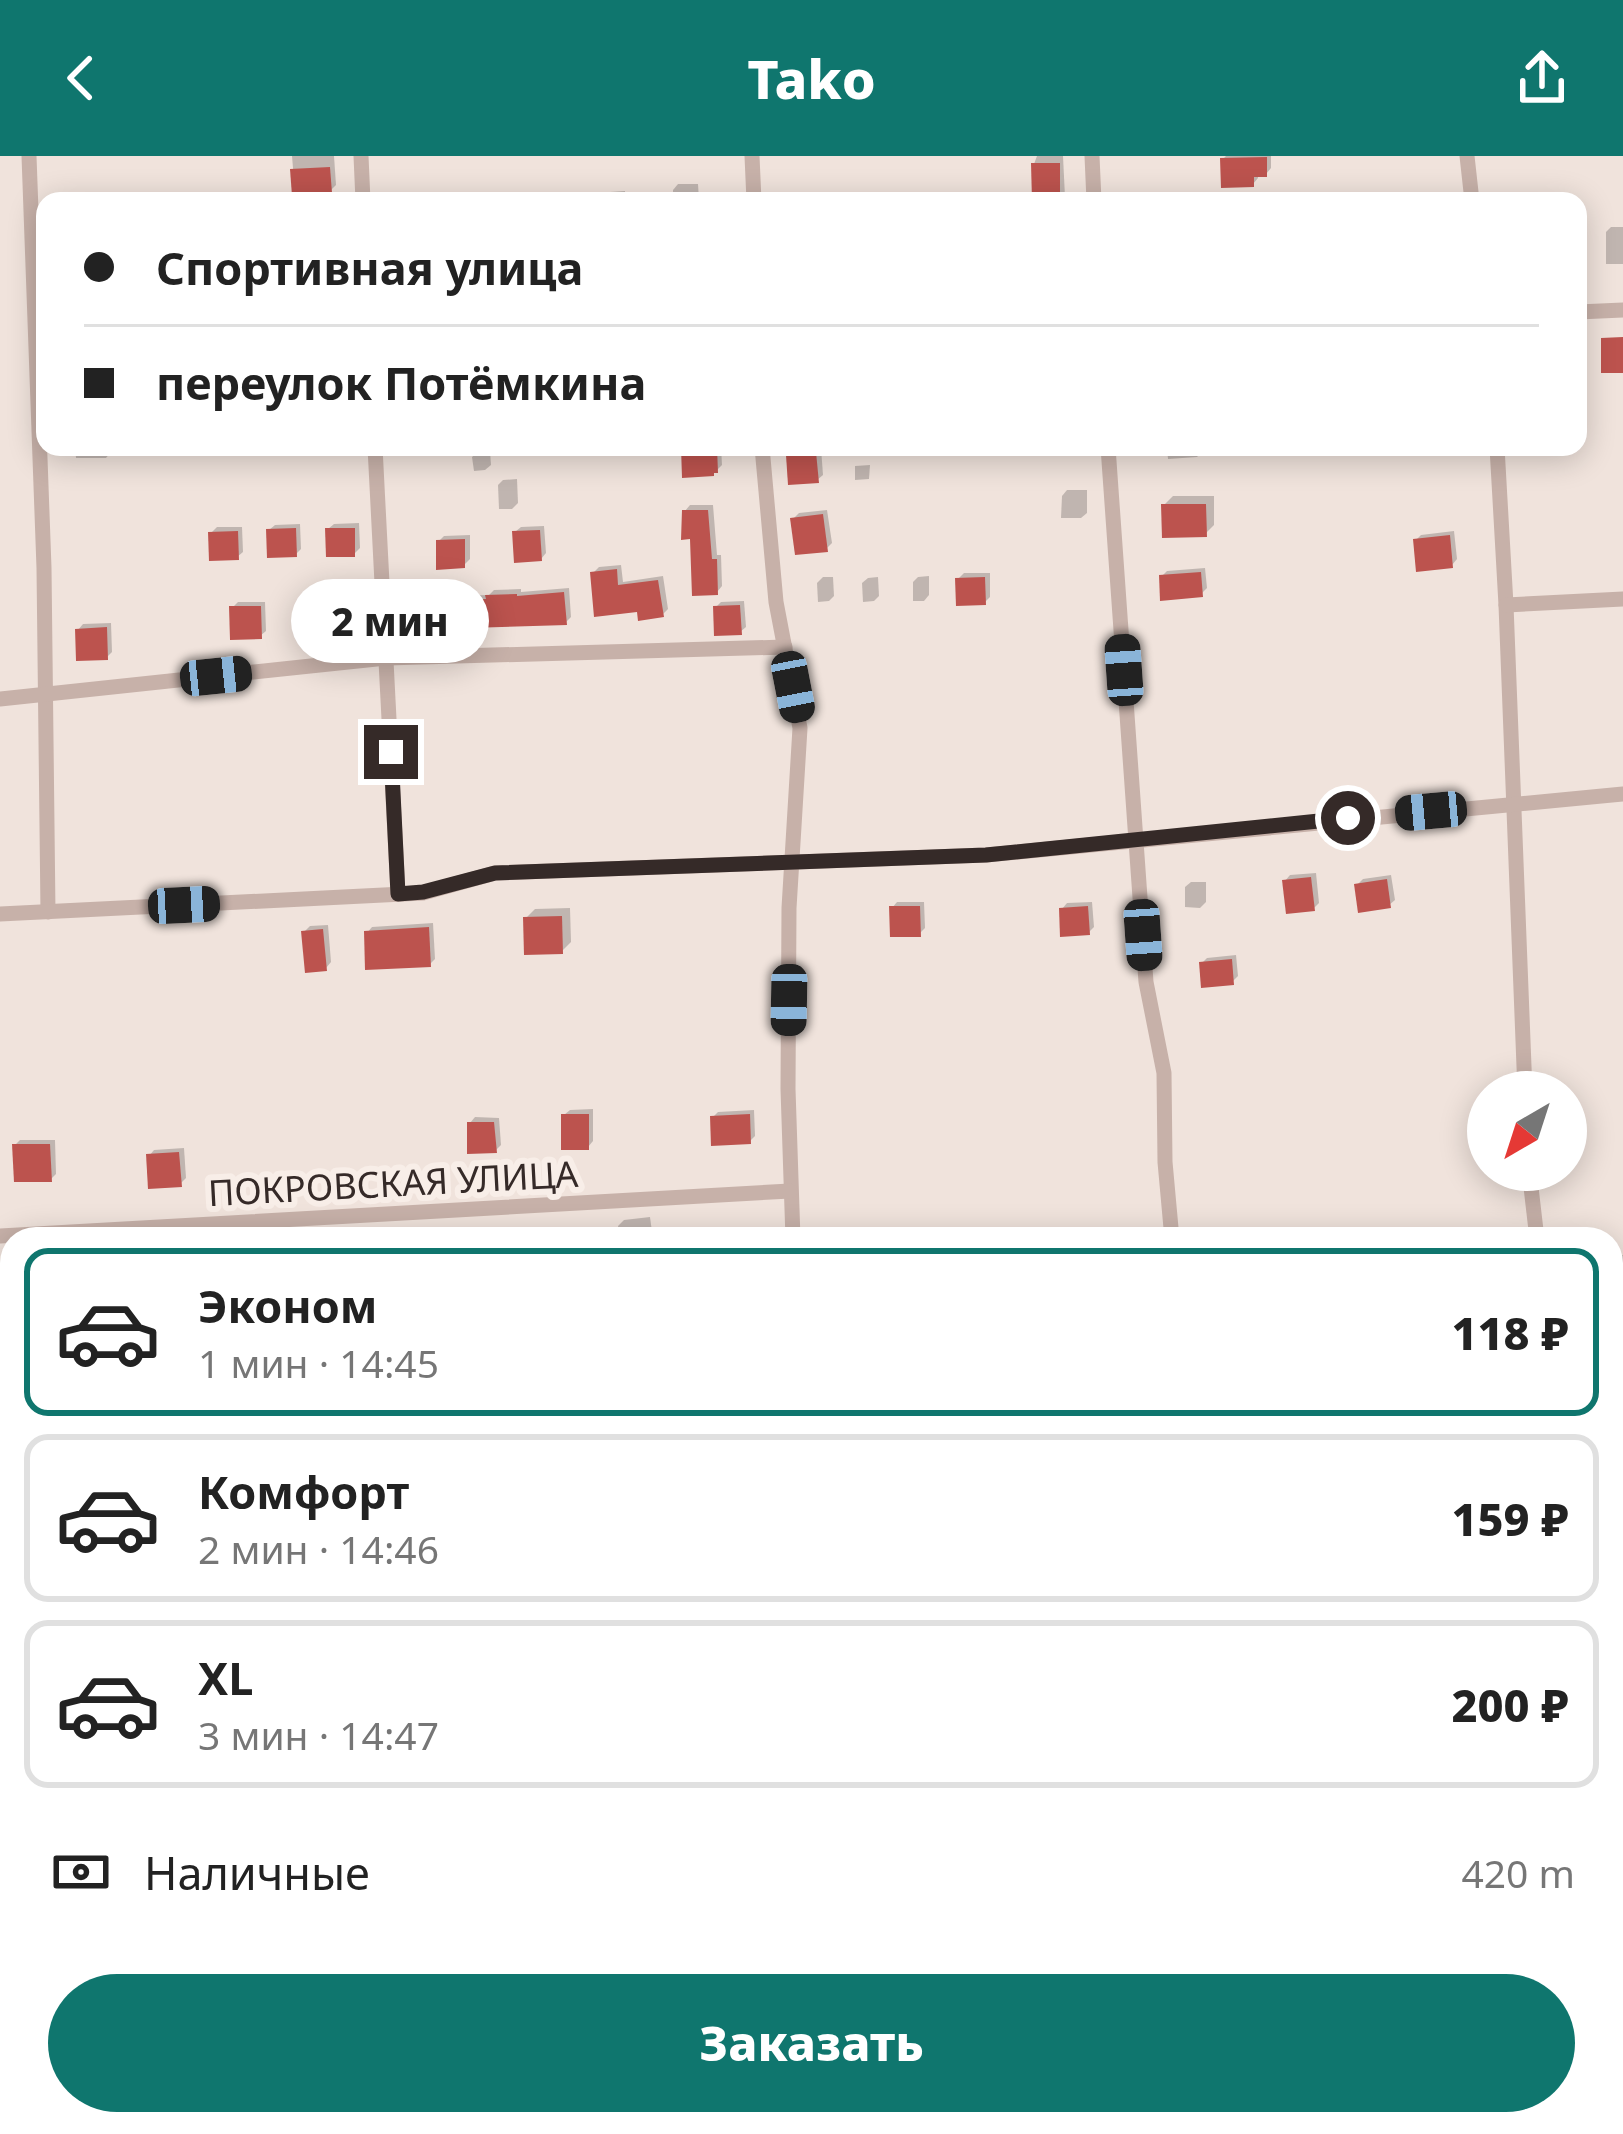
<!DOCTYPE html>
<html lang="ru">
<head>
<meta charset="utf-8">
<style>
  :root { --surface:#fff; --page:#f2f2f2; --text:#222; --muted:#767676; --line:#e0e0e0; --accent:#0f766e }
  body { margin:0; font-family:"Noto Sans",sans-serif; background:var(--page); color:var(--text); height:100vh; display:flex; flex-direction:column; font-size:45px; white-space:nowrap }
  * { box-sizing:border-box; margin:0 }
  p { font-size:39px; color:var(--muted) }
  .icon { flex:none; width:66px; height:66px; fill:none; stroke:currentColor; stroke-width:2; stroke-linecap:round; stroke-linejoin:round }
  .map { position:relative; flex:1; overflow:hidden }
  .panel { position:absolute; left:0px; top:1071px; width:1623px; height:909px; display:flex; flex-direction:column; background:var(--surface); border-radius:36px 36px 0 0; box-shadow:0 6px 30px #0003 }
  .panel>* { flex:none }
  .banner { position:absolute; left:36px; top:36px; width:1551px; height:264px; border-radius:24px; box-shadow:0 6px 30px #0003; display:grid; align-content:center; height:264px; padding:0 48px; background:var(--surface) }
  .needle { width:78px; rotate:219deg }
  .fabs { position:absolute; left:1467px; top:915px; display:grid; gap:24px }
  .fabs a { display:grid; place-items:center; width:120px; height:120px; border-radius:50%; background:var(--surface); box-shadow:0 6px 30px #0003; font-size:60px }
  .end { position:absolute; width:54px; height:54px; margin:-27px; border:15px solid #352a28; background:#fff; box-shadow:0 0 0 6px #fff }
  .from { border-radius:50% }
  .bubble { position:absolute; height:84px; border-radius:42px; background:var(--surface); box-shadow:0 6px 30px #0003; font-size:39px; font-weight:800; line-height:84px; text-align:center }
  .car { position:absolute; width:36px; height:72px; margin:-36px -18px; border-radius:15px; box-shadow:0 0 9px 3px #0007; background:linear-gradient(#222 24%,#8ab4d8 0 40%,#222 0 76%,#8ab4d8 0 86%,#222 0) }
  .banner b { display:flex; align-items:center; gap:42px; height:114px; font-size:45px }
  .banner b+b { border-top:3px solid var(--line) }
  .banner i { width:30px; height:30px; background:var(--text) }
  ul { padding:21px 0 0; list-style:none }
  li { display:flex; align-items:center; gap:36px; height:168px; margin:0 24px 18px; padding:0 24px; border:6px solid var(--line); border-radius:24px }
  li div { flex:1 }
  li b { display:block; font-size:45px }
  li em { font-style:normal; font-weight:800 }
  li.selected { border-color:var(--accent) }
  li>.icon { width:108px; height:108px; stroke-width:1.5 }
  .pay { display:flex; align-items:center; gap:30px; height:132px; padding:0 48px; font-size:45px }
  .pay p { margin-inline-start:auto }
  .cta { display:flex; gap:24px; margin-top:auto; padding:24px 48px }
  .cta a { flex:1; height:138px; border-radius:72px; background:var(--accent); color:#fff; font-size:48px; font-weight:800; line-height:138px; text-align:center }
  header { display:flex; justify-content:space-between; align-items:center; height:156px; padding:0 48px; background:var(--accent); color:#fff; font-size:54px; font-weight:800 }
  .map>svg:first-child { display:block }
  .shadow { fill:#0003 }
  .building { fill:#bc534e }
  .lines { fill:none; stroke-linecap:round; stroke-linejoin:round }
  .minor { stroke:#c7b1a9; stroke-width:15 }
  .route { stroke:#352a28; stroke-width:15 }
  .labels { text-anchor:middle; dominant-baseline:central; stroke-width:12; stroke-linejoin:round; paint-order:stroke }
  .street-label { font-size:36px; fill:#352a28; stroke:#f8eee8 }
</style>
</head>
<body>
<header><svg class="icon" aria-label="back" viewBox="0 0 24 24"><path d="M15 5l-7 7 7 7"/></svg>Tako<svg class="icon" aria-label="share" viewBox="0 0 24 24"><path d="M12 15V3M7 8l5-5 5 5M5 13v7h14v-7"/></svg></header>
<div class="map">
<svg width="1623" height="1978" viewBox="0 0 1623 1978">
  <rect width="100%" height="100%" fill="#f0e3dc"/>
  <!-- shadow -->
  <g class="shadow">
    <path d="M 292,0 L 334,0 L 336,29 L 331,34 L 295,36 Z"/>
    <path d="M 1037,0 L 1063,0 L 1065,41 L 1061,45 L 1035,45 L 1034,8 Z"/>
    <path d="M 1226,0 L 1271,0 L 1271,12 L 1266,18 L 1258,18 L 1258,22 L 1253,28 L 1223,3 Z"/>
    <path d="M 678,28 L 698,28 L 699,45 L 673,45 L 673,34 Z"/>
    <path d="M 625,35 L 625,45 L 589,45 L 595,37 Z"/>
    <path d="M 1431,37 L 1432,45 L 1401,45 L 1405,42 Z"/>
    <path d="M 1611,71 L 1623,71 L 1623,108 L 1606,108 L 1606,76 Z"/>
    <path d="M 75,291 L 111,291 L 111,296 L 106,302 L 76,302 Z"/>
    <path d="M 683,291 L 721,291 L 722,309 L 717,314 Z"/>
    <path d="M 1167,291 L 1202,291 L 1202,296 L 1197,301 L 1168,303 Z"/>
    <path d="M 1253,291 L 1285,291 L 1282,295 L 1253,297 Z"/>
    <path d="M 821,292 L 823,319 L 817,324 L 789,300 L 794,295 Z"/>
    <path d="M 490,295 L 491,309 L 485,314 L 474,315 L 472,301 L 478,296 Z"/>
    <path d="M 870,309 L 869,323 L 855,324 L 855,310 Z"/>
    <path d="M 517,323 L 518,347 L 512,353 L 499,353 L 498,329 L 503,324 Z"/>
    <path d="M 1067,334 L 1087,334 L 1087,357 L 1081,362 L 1061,362 L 1062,340 Z"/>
    <path d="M 1173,340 L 1214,340 L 1214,369 L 1205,378 L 1164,349 Z"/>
    <path d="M 690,349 L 713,349 L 717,399 L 721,399 L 722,430 L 717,436 L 685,355 Z"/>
    <path d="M 827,354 L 832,387 L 826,393 L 793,363 L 799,357 Z"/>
    <path d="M 359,367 L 360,392 L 354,398 L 328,373 L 334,368 Z"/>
    <path d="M 300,368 L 301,393 L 296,398 L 269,374 L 275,369 Z"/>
    <path d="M 544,370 L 546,397 L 541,403 L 515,376 L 521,371 Z"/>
    <path d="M 217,371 L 242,371 L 243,396 L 237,401 L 211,377 Z"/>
    <path d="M 1454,375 L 1457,403 L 1452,409 L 1416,384 L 1421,379 Z"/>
    <path d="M 470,379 L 470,403 L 464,409 L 439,385 L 444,380 Z"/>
    <path d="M 621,409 L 623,426 L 663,420 L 668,453 L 662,459 L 639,453 L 593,417 L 599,411 Z"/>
    <path d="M 1205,412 L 1207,432 L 1201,438 L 1162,420 L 1167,415 Z"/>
    <path d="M 964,417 L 990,417 L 990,441 L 985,446 L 958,423 Z"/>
    <path d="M 929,420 L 929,439 L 924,445 L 913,445 L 913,426 L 918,421 Z"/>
    <path d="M 823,421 L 833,421 L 834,440 L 829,445 L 818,446 L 817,427 Z"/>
    <path d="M 878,421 L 879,440 L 874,445 L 863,446 L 862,427 L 868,422 Z"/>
    <path d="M 569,432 L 571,461 L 566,466 L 473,469 L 468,474 L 440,446 L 446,440 L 489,439 L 494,434 L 521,433 L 521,436 Z"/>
    <path d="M 353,435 L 354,465 L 349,470 L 320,442 L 326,436 Z"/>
    <path d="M 744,445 L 746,471 L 740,476 L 716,451 L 721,446 Z"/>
    <path d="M 238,446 L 265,446 L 266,475 L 260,480 L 232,452 Z"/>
    <path d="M 111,467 L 112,496 L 107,501 L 78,474 L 83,468 Z"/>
    <path d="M 1316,717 L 1319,747 L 1313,753 L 1285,725 L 1290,719 Z"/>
    <path d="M 1391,719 L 1395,744 L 1389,749 L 1357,729 L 1363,723 Z"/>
    <path d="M 1191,726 L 1206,726 L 1206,746 L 1200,752 L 1185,751 L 1185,731 Z"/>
    <path d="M 897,746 L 924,746 L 925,772 L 919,778 L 892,752 Z"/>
    <path d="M 1092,746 L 1094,771 L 1088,777 L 1062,753 L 1067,747 Z"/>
    <path d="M 570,752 L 571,786 L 562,795 L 526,762 L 535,753 Z"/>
    <path d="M 433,767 L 435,803 L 430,808 L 367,777 L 372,771 Z"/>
    <path d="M 328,769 L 331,806 L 326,812 L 304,776 L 310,770 Z"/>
    <path d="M 1236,799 L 1238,820 L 1232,826 L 1202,807 L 1207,802 Z"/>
    <path d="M 593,953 L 593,985 L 588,991 L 564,959 L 570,954 Z"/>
    <path d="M 754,954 L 755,980 L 750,985 L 713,961 L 718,956 Z"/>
    <path d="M 475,961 L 499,962 L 501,989 L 496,994 L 470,967 Z"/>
    <path d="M 20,984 L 55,984 L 56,1018 L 51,1023 L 15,989 Z"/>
    <path d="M 184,992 L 186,1022 L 180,1028 L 149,1000 L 154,994 Z"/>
    <path d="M 650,1061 L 653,1083 L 620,1083 L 618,1070 L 624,1064 Z"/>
    <path d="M 755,1078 L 756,1083 L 725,1083 L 729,1079 Z"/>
    <path d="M 1623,1099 L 1623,1125 L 1611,1127 L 1611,1100 Z"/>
    <path d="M 8,1119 L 10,1139 L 0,1145 L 0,1120 Z"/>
    <path d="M 8,1427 L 12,1427 L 12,1588 L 5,1520 L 12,1513 L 2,1433 Z"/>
    <path d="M 1623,1465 L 1623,1494 L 1622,1494 L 1619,1469 Z"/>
    <path d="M 1623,1520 L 1623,1638 L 1619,1638 L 1618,1616 L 1621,1613 L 1619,1547 L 1616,1547 L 1615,1526 Z"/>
    <path d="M 1623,1711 L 1623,1737 L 1619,1737 L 1618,1715 Z"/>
    <path d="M 606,1968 L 655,1968 L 656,1978 L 603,1978 L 603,1971 Z"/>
    <rect x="689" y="1968" width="27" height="10"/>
    <path d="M 1166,1968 L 1199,1968 L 1200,1978 L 1167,1978 Z"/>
  </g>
  <!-- building -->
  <g class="building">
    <path d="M 1267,1 L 1267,21 L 1254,21 L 1254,31 L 1221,32 L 1220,2 Z"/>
    <path d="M 1031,7 L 1060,7 L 1060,45 L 1032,45 Z"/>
    <path d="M 330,11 L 332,37 L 292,40 L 290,13 Z"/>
    <path d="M 1623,181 L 1623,217 L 1601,217 L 1601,182 Z"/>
    <path d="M 681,291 L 717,291 L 718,317 L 714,317 L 714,320 L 682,322 Z"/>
    <path d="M 816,296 L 819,327 L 788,329 L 786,299 Z"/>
    <path d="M 1161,348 L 1206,348 L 1207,381 L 1162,382 Z"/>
    <path d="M 682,354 L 708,354 L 712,403 L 717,403 L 718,439 L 692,440 L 690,383 L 681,384 Z"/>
    <path d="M 823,358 L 828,396 L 795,399 L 790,362 Z"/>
    <path d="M 296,372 L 297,401 L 267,402 L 266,373 Z"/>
    <path d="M 325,372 L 355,372 L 355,401 L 326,401 Z"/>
    <path d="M 540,374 L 542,405 L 514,407 L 512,375 Z"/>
    <path d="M 238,375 L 239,404 L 209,405 L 208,376 Z"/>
    <path d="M 1450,379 L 1453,412 L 1416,416 L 1413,383 Z"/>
    <path d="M 465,383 L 465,412 L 436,414 L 436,384 Z"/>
    <path d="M 617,413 L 618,429 L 658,424 L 664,461 L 638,465 L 637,456 L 594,461 L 590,416 Z"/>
    <path d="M 1201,416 L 1203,441 L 1160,445 L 1159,419 Z"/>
    <path d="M 985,421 L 986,449 L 956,450 L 955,422 Z"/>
    <path d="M 564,436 L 567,469 L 469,472 L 470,477 L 438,478 L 437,445 L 486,443 L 485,439 L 517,438 L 517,440 Z"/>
    <path d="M 349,440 L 350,473 L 318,474 L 317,441 Z"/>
    <path d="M 740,449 L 742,479 L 714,480 L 713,450 Z"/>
    <path d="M 229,450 L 261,450 L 262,483 L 230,484 Z"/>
    <path d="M 107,471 L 108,504 L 76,505 L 75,473 Z"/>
    <path d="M 1311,721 L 1315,755 L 1286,758 L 1282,724 Z"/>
    <path d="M 1387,723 L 1391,752 L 1358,757 L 1354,728 Z"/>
    <path d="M 889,750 L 920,750 L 921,781 L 890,781 Z"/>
    <path d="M 1088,750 L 1090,779 L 1060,781 L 1059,752 Z"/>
    <path d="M 562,760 L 563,798 L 524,799 L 523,761 Z"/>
    <path d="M 429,771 L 431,811 L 365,814 L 364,775 Z"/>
    <path d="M 323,773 L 327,815 L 305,817 L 301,775 Z"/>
    <path d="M 1232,803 L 1234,829 L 1201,832 L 1199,806 Z"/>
    <rect x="561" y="958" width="28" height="36"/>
    <path d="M 750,958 L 751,988 L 711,990 L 710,960 Z"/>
    <path d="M 467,966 L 494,966 L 497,997 L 467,998 Z"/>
    <path d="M 12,988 L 50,988 L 52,1026 L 14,1026 Z"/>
    <path d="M 179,996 L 182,1031 L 148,1033 L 146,998 Z"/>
  </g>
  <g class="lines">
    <!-- minor -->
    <g class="minor">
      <path d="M 29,0 L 44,412 L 48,756"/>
      <path d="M 361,0 L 363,45"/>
      <path d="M 752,0 L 754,45"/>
      <path d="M 1092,0 L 1094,45"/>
      <path d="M 1467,0 L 1472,45"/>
      <path d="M 1578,156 L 1623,154"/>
      <path d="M 375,291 L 398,738"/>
      <path d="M 762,291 L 776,446 L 800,572 L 789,752 L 788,933 L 793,1083"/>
      <path d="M 1108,291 L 1146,826 L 1164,917 L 1165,1006 L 1172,1083"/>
      <path d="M 1497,291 L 1506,449 L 1525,936"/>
      <path d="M 1506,449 L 1623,443"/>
      <path d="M 0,543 L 386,502 L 785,491"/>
      <path d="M 0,758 L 423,737 L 495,717 L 986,699 L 1623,638"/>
      <path d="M 1529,1014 L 1537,1083"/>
      <path d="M 0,1080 L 790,1035"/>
      <path d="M 1611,1164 L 1623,1163"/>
      <path d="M 0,1398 L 12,1397"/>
      <path d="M 1611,1682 L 1623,1681"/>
      <path d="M 0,1790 L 12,1789"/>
      <path d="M 485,1968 L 486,1978"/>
      <path d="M 1224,1968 L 1225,1978"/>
      <path d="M 1598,1968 L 1599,1978"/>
    </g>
  </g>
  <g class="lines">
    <!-- route -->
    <path class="route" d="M 391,596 L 398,738 L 423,736 L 495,717 L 986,699 L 1348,662"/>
  </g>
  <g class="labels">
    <!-- street labels -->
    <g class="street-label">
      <text transform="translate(393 1027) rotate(-3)">ПОКРОВСКАЯ УЛИЦА</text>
    </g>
  </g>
</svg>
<div class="fabs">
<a><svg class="needle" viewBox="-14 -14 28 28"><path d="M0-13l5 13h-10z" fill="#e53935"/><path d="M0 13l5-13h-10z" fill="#767676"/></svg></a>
</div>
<i class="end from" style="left:1348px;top:662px"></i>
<i class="end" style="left:391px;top:596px"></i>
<div class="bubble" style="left:291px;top:423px;width:198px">2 мин</div>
<i class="car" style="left:1124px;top:514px;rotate:356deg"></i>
<i class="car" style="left:216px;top:520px;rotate:84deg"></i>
<i class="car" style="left:793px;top:531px;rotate:169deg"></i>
<i class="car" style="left:1431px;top:655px;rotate:265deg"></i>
<i class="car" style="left:184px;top:749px;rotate:87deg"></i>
<i class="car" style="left:1143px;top:779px;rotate:176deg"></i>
<i class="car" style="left:789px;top:844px;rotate:181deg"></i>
<div class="banner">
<b><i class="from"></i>Спортивная улица</b>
<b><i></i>переулок Потёмкина</b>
</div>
<section class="panel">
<ul>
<li class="selected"><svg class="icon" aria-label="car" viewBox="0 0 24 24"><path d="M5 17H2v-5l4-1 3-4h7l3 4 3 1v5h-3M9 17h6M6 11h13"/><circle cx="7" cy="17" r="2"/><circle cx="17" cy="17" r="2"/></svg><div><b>Эконом</b><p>1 мин · 14:45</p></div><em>118 ₽</em></li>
<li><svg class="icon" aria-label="car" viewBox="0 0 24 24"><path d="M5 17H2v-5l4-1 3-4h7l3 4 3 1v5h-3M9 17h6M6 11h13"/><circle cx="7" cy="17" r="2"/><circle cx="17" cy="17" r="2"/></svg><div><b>Комфорт</b><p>2 мин · 14:46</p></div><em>159 ₽</em></li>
<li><svg class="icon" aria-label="car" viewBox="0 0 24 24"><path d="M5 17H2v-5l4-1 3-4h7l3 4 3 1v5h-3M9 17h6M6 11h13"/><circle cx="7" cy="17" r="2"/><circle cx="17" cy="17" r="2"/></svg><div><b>XL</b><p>3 мин · 14:47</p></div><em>200 ₽</em></li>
</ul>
<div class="pay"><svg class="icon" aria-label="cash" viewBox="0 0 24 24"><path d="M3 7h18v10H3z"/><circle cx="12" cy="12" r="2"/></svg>Наличные<p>420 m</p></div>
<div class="cta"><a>Заказать</a></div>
</section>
</div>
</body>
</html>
